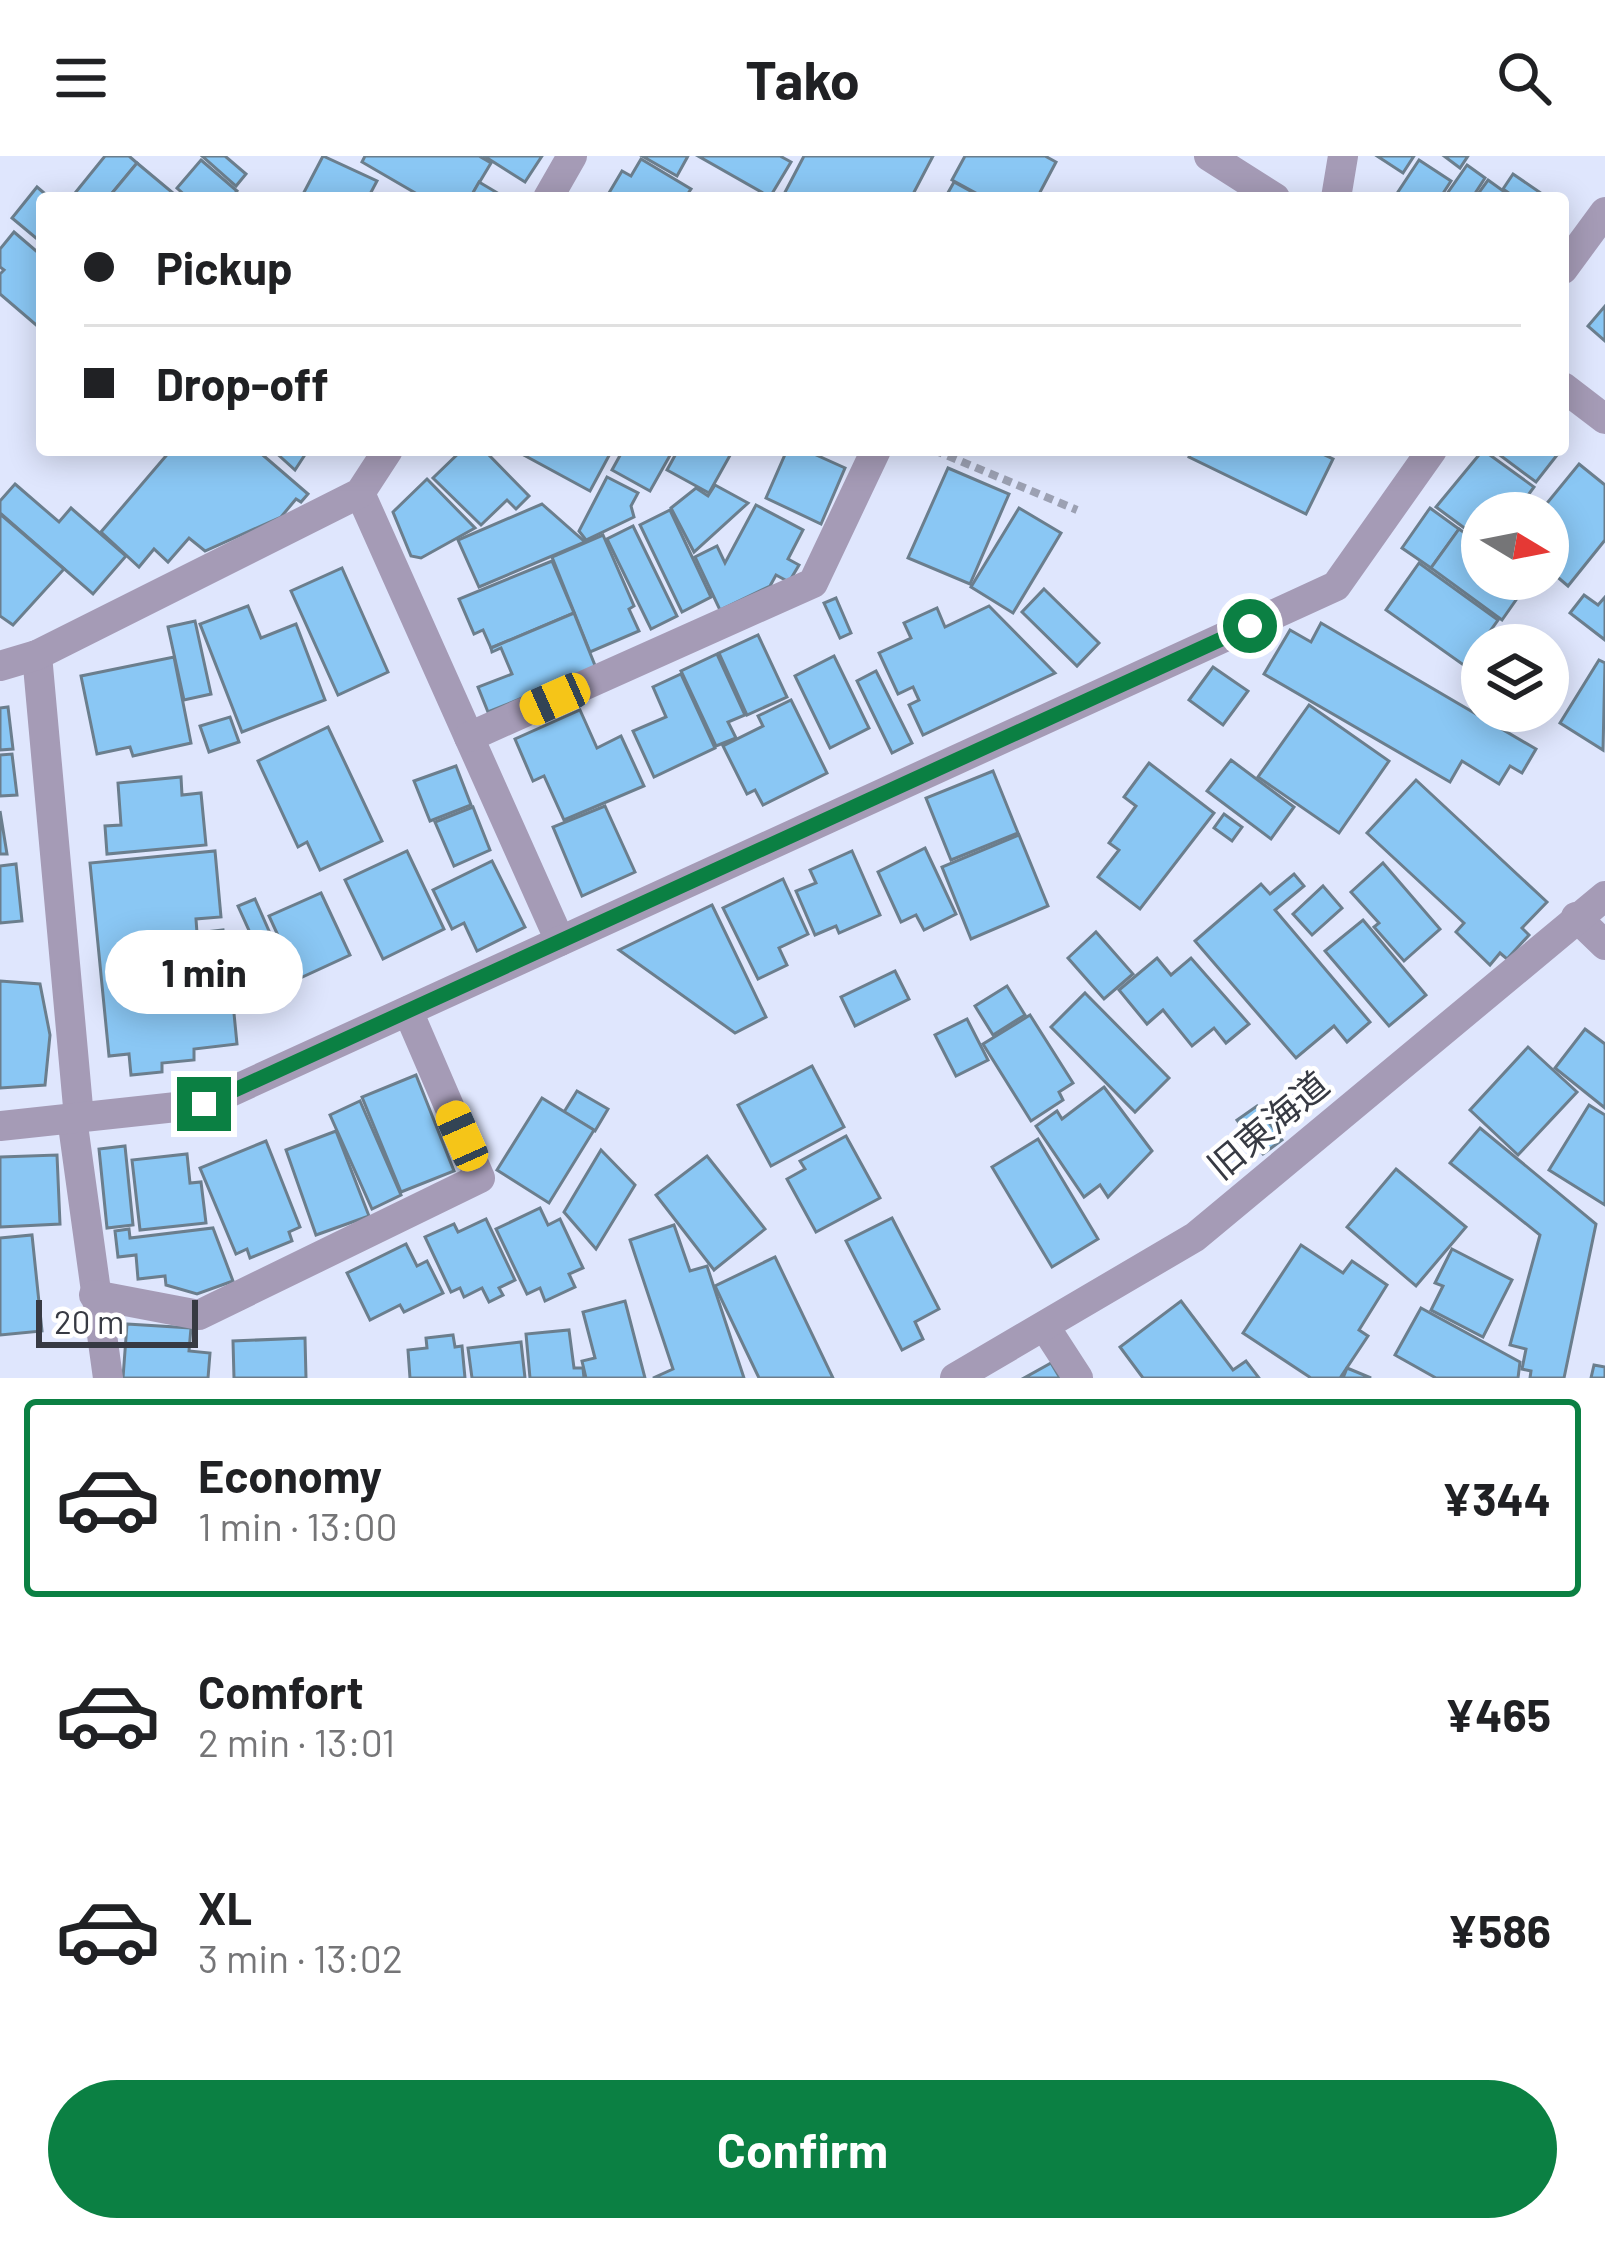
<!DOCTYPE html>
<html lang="en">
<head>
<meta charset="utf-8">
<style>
  :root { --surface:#fff; --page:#f2f2f2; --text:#202124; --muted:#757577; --line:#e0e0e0; --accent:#0b8043 }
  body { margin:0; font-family:Barlow,"Noto Sans JP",sans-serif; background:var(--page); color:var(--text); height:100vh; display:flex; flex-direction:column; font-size:45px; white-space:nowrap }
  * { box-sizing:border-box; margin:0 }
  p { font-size:39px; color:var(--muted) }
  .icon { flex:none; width:66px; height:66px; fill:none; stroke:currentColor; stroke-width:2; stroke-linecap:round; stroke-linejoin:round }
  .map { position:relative; height:1222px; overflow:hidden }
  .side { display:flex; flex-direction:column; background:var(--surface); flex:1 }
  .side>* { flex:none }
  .hud { position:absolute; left:36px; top:36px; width:1533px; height:264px; border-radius:12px; box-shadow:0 6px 30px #0003; display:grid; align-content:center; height:264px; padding:0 48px; background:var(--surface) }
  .needle { width:78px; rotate:100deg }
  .buttons { position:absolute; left:1461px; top:336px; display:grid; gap:24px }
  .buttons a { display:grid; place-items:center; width:108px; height:108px; border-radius:50%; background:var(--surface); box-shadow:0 6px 30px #0003; font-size:60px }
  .scale { position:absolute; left:36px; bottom:30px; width:162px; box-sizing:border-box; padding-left:12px; border:6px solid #373a43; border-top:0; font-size:33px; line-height:42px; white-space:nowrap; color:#373a43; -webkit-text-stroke:9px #fff; paint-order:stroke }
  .end { position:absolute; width:54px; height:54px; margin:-27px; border:15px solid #0b8043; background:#fff; box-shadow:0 0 0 6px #fff }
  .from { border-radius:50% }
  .bubble { position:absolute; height:84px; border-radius:42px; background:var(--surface); box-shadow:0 6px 30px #0003; font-size:39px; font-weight:700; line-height:84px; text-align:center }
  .car { position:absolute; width:36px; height:72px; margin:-36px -18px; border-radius:15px; box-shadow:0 0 9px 3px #0007; background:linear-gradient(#f5c518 24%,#345 0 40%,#f5c518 0 76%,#345 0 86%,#f5c518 0) }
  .hud b { display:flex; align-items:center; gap:42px; height:114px; font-size:45px }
  .hud b+b { border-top:3px solid var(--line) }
  .hud i { width:30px; height:30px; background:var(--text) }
  ul { padding:21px 0 0; list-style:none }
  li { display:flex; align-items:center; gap:36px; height:198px; margin:0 24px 18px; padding:0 24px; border:6px solid transparent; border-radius:12px }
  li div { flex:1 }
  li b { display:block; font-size:45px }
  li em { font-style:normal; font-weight:700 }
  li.on { border-color:var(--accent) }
  li>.icon { width:108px; height:108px; stroke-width:1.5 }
  .button { display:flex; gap:24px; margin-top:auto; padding:24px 48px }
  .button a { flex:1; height:138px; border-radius:72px; background:var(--accent); color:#fff; font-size:48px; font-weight:700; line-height:138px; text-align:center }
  header { display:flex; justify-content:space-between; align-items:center; height:156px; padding:0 48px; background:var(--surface); font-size:54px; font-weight:700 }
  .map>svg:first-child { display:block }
  .building { fill:#8ac7f4; stroke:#6b7e8d; stroke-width:3 }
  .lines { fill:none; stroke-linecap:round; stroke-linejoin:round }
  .path { stroke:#9ca1b3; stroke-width:8; stroke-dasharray:9 6; stroke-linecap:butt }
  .minor { stroke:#a59bb6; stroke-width:30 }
  .route { stroke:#0b8043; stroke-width:15 }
  .labels { text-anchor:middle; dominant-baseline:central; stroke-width:9; stroke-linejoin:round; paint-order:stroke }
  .street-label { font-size:36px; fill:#373a43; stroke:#fff }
</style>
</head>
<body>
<header><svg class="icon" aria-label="menu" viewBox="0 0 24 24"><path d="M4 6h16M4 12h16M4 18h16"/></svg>Tako<svg class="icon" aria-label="search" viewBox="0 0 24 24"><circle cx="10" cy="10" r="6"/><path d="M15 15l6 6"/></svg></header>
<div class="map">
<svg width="1605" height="1222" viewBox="0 0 1605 1222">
  <rect width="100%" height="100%" fill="#dfe6fd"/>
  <!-- building -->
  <g class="building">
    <path d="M 105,0 L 129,0 L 137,7 L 108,42 L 71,42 Z"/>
    <path d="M 202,0 L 225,0 L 246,18 L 236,30 Z"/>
    <path d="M 323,0 L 377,25 L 368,42 L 301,42 Z"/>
    <path d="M 365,0 L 479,0 L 491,7 L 470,42 L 424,42 L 362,6 Z"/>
    <path d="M 484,0 L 542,0 L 525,26 Z"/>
    <path d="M 642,0 L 688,0 L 677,20 Z"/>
    <path d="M 698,0 L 780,0 L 791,6 L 770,41 Z"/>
    <path d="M 804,0 L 933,0 L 911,42 L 782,42 Z"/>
    <path d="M 965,0 L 1045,0 L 1056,6 L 1037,42 L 985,42 L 952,24 Z"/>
    <path d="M 1377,0 L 1414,0 L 1403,17 Z"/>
    <path d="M 1444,0 L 1468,0 L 1460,12 Z"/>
    <path d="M 641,3 L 691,33 L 685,42 L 606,42 L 622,15 L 631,20 Z"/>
    <path d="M 201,4 L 237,35 L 231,42 L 188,42 L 177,32 Z"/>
    <path d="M 1419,4 L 1451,25 L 1440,42 L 1396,39 Z"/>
    <path d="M 137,7 L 179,42 L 108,42 Z"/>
    <path d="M 1467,9 L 1485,22 L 1472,42 L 1444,42 Z"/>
    <path d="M 1513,18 L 1548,42 L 1516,42 L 1503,33 Z"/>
    <path d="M 1488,24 L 1513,42 L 1475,42 Z"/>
    <path d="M 479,26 L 506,42 L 470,42 Z"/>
    <path d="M 954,26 L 983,42 L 945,42 Z"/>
    <path d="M 37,31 L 50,42 L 42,42 L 42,87 L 12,62 Z"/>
    <path d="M 14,76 L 42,100 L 42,174 L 0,138 L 0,118 L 4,114 L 0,111 L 0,93 Z"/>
    <path d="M 1605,150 L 1605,185 L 1588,170 Z"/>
    <path d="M 171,294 L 257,294 L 308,338 L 301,346 L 296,343 L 281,361 L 205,395 L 189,382 L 168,406 L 154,393 L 139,411 L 101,376 Z"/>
    <path d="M 273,294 L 308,294 L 295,314 Z"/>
    <path d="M 462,294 L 484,294 L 529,340 L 516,353 L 507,344 L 481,369 L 433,322 Z"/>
    <path d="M 522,294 L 612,294 L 590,335 L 520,297 Z"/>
    <path d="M 623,294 L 673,294 L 650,335 L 612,314 Z"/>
    <path d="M 678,294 L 733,294 L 709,337 L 667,314 Z"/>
    <path d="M 787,294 L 805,294 L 845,312 L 821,368 L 766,342 Z"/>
    <path d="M 1192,294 L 1314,294 L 1333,303 L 1306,358 L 1189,301 Z"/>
    <path d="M 1483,294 L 1534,331 L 1515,357 L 1482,357 L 1482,385 L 1436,351 Z"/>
    <path d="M 1493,294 L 1561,294 L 1536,326 Z"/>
    <path d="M 1579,308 L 1605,329 L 1605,384 L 1568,430 L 1548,413 L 1548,400 L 1556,390 L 1548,384 L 1548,357 L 1539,357 Z"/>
    <path d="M 948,312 L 1009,338 L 970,428 L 908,402 Z"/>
    <path d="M 607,321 L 638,337 L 631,350 L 634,361 L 586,384 L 579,375 Z"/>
    <path d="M 427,323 L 475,372 L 421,402 L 411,400 L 393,356 Z"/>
    <path d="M 15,328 L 59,366 L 71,352 L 126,400 L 93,438 L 0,357 L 0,345 Z"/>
    <path d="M 715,329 L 748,347 L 694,396 L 671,352 L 696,332 L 708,340 Z"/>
    <path d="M 542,348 L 585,386 L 479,431 L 458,384 Z"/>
    <path d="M 756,349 L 803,374 L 788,403 L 799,409 L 789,426 L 776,419 L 770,430 L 720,454 L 695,401 L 717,390 L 725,407 Z"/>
    <path d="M 1019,352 L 1061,377 L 1013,457 L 971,431 Z"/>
    <path d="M 1430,352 L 1459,373 L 1431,412 L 1402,392 Z"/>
    <path d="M 670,354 L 711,441 L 682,456 L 640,369 Z"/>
    <path d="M 0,358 L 64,413 L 13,469 L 0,460 Z"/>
    <path d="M 633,370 L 677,460 L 651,473 L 607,383 Z"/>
    <path d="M 1459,373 L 1482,389 L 1482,423 L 1530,424 L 1502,464 L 1431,412 Z"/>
    <path d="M 603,379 L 634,450 L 629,453 L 639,475 L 590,496 L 552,401 Z"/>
    <path d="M 552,405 L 574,457 L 491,492 L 483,474 L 474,478 L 459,443 Z"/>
    <path d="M 1419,407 L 1498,464 L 1465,510 L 1386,454 Z"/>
    <path d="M 342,412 L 388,516 L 338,539 L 291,435 Z"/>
    <path d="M 1044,433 L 1099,487 L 1077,510 L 1022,456 Z"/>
    <path d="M 1584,439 L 1598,449 L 1605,441 L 1605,484 L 1570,457 Z"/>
    <path d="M 836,442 L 851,477 L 840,482 L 824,447 Z"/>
    <path d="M 248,450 L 261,482 L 296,468 L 325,544 L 242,576 L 200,468 Z"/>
    <path d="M 989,450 L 1055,517 L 923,579 L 909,549 L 919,544 L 913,531 L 898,538 L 879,497 L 911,482 L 904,467 L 937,452 L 945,471 Z"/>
    <path d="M 574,457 L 596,512 L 488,556 L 478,531 L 512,518 L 501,492 L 492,496 L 491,492 Z"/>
    <path d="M 195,465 L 211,538 L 184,544 L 168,471 Z"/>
    <path d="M 1321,467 L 1536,593 L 1522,617 L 1510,610 L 1499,628 L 1462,605 L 1450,626 L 1264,518 L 1290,474 L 1311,486 Z"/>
    <path d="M 758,479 L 787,541 L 747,559 L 719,497 Z"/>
    <path d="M 717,498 L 745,559 L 728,566 L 736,582 L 716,590 L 681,515 Z"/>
    <path d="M 834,500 L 869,572 L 830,592 L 795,520 Z"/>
    <path d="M 174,501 L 191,587 L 133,600 L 130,591 L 97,598 L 81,520 Z"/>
    <path d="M 1599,504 L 1605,507 L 1603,594 L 1560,567 Z"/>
    <path d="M 1213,511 L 1248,535 L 1223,569 L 1189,544 Z"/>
    <path d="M 876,515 L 912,587 L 892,597 L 857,525 Z"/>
    <path d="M 681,518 L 715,592 L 654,621 L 633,575 L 666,561 L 653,531 Z"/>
    <path d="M 791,544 L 827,617 L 763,649 L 755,634 L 747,638 L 723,590 L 763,570 L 758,560 Z"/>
    <path d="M 1309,549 L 1389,605 L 1339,677 L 1258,621 Z"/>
    <path d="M 8,551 L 13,593 L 0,594 L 0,552 Z"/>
    <path d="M 580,554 L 597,592 L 621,580 L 644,630 L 564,664 L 544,620 L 533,625 L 515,583 Z"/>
    <path d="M 230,561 L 239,586 L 209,596 L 200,570 Z"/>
    <path d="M 328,571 L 382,685 L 320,714 L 307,686 L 298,691 L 258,605 Z"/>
    <path d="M 12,598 L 17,639 L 0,640 L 0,599 Z"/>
    <path d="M 1231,604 L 1294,651 L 1271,683 L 1207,635 Z"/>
    <path d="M 1149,607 L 1214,657 L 1140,753 L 1098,721 L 1119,694 L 1109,687 L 1136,650 L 1124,641 Z"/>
    <path d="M 456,610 L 471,649 L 430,665 L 414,625 Z"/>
    <path d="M 993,615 L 1018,677 L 951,704 L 926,642 Z"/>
    <path d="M 181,621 L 182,639 L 201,637 L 206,689 L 107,698 L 105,670 L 121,669 L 118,627 Z"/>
    <path d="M 1416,624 L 1547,746 L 1522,772 L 1529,779 L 1507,803 L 1500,797 L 1490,809 L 1456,776 L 1464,767 L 1367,677 Z"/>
    <path d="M 605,650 L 635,716 L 582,740 L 553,671 Z"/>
    <path d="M 473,651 L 490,694 L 454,710 L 435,666 Z"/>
    <path d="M 0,655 L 7,698 L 0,698 Z"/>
    <path d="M 1224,658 L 1242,671 L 1232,685 L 1214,672 Z"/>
    <path d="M 1019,679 L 1048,750 L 971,783 L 942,711 Z"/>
    <path d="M 925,692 L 956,758 L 924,774 L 916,759 L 901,766 L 878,716 Z"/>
    <path d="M 215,695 L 221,761 L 196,763 L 197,777 L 223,774 L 228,825 L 201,828 L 203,841 L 232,837 L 237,888 L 194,893 L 194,904 L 162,907 L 162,916 L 131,919 L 129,898 L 109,900 L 90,707 Z"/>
    <path d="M 407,695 L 444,773 L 383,803 L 345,724 Z"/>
    <path d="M 852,695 L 880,759 L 839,777 L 836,770 L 815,779 L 796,735 L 816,727 L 810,714 Z"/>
    <path d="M 492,705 L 525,771 L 477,795 L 464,767 L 452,773 L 433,734 Z"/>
    <path d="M 1383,707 L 1440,773 L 1404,805 L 1374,771 L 1379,767 L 1351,736 Z"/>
    <path d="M 16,708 L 22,765 L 0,767 L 0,710 Z"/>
    <path d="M 1294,718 L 1304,730 L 1275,754 L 1370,866 L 1347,886 L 1334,870 L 1296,902 L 1195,785 L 1261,728 L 1270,738 Z"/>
    <path d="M 783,723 L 808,778 L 779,792 L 787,809 L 758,823 L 723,752 Z"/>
    <path d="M 1323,730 L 1342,752 L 1312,779 L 1293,758 Z"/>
    <path d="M 321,737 L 350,799 L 298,823 L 269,760 Z"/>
    <path d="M 255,743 L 287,816 L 271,823 L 238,750 Z"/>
    <path d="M 712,749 L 766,861 L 735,877 L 619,794 Z"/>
    <path d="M 1363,764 L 1426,839 L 1389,870 L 1325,795 Z"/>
    <path d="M 1096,776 L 1133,818 L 1104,843 L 1068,802 Z"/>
    <path d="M 1157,802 L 1171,819 L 1191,802 L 1249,868 L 1226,887 L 1214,872 L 1192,890 L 1163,854 L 1147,868 L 1119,834 Z"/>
    <path d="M 895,815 L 909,843 L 855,870 L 841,841 Z"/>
    <path d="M 0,825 L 40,828 L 50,879 L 45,929 L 0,932 Z"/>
    <path d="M 1007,830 L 1025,859 L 993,879 L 975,850 Z"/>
    <path d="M 1085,837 L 1169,922 L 1135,956 L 1051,871 Z"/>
    <path d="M 1030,859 L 1073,927 L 1059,936 L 1063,944 L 1031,965 L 983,888 Z"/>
    <path d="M 967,863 L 988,904 L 956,920 L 935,879 Z"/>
    <path d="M 1585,873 L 1605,888 L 1605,952 L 1555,912 Z"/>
    <path d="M 1528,891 L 1577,936 L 1518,999 L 1470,954 Z"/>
    <path d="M 812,910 L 844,971 L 771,1010 L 738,949 Z"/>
    <path d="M 416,919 L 454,1015 L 401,1036 L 362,941 Z"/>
    <path d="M 1104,931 L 1152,995 L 1108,1041 L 1100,1029 L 1084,1041 L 1036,970 L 1057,955 L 1062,963 Z"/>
    <path d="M 577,935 L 608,953 L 595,975 L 564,956 Z"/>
    <path d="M 542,942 L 594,974 L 549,1047 L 497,1014 Z"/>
    <path d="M 360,945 L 401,1039 L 372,1053 L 330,959 Z"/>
    <path d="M 1589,949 L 1605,959 L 1605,1049 L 1549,1014 Z"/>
    <path d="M 1257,950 L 1282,984 L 1263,998 L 1237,964 Z"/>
    <path d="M 1480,972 L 1596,1068 L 1564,1222 L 1530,1222 L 1531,1215 L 1522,1213 L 1526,1193 L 1510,1189 L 1540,1079 L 1450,1007 Z"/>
    <path d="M 336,975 L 369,1060 L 316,1079 L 286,994 Z"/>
    <path d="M 846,980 L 880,1042 L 816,1076 L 787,1023 L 805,1013 L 800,1005 Z"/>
    <path d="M 1038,983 L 1098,1083 L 1052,1111 L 992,1011 Z"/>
    <path d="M 266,985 L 300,1071 L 289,1076 L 292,1085 L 250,1102 L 247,1093 L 236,1098 L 200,1012 Z"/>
    <path d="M 125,990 L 133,1069 L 107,1072 L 99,993 Z"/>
    <path d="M 601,994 L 635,1029 L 596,1093 L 564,1056 Z"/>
    <path d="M 187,998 L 190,1027 L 201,1026 L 206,1067 L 140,1074 L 132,1004 Z"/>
    <path d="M 57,999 L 60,1068 L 0,1071 L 0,1001 Z"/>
    <path d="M 707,1000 L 765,1073 L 714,1114 L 656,1039 Z"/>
    <path d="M 1396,1013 L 1466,1071 L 1416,1130 L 1347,1071 Z"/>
    <path d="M 540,1052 L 548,1069 L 560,1063 L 583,1112 L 569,1118 L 575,1131 L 545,1145 L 540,1132 L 527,1138 L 496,1073 Z"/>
    <path d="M 892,1062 L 939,1153 L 915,1166 L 923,1183 L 902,1194 L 846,1085 Z"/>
    <path d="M 486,1063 L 515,1124 L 499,1132 L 503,1139 L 489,1146 L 482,1132 L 464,1141 L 460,1132 L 451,1136 L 425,1081 L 454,1068 L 458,1076 Z"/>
    <path d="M 674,1069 L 690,1115 L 707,1110 L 744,1222 L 653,1222 L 673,1213 L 630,1084 Z"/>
    <path d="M 213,1072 L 233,1125 L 197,1138 L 166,1129 L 165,1120 L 138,1123 L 136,1099 L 118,1101 L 115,1075 L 129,1073 L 130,1082 Z"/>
    <path d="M 32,1079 L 42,1175 L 0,1179 L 0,1082 Z"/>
    <path d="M 406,1088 L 417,1110 L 427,1105 L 443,1137 L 404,1156 L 400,1149 L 370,1164 L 347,1117 Z"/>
    <path d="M 1301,1089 L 1343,1117 L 1352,1105 L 1387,1129 L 1359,1174 L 1368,1180 L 1340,1222 L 1311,1222 L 1243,1177 Z"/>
    <path d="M 1452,1093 L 1512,1124 L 1483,1181 L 1431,1154 L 1443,1130 L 1435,1127 Z"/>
    <path d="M 775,1101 L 833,1222 L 759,1222 L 715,1130 Z"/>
    <path d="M 625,1145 L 645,1222 L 586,1222 L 582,1205 L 595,1202 L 583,1156 Z"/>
    <path d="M 1181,1145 L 1233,1214 L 1246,1205 L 1259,1222 L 1143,1222 L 1120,1191 Z"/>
    <path d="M 1421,1152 L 1520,1206 L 1518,1222 L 1436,1222 L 1395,1199 Z"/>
    <path d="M 127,1168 L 191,1172 L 189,1195 L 210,1197 L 208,1222 L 123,1222 Z"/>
    <path d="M 569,1174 L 574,1212 L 583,1212 L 584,1222 L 530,1222 L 526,1178 Z"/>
    <path d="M 453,1179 L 455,1191 L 462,1190 L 465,1222 L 410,1222 L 408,1194 L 427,1192 L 426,1182 Z"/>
    <path d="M 305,1182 L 306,1222 L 234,1222 L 233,1185 Z"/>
    <path d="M 521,1186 L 525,1222 L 472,1222 L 468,1192 Z"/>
    <path d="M 1051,1207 L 1060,1222 L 1024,1222 Z"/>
    <path d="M 1594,1209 L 1605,1211 L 1605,1222 L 1591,1222 Z"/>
    <path d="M 1347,1212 L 1371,1222 L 1343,1222 Z"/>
  </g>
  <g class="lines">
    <!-- path -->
    <path class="path" d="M 934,294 L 1077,354"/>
    <!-- minor -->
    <g class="minor">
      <path d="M 1209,0 L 1275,42"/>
      <path d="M 548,42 L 572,0"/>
      <path d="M 1336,42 L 1343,0"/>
      <path d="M 1563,113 L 1605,56"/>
      <path d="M 1563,231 L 1605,263"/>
      <path d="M 360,337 L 560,785"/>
      <path d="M 37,499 L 79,962"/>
      <path d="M 0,510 L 37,499 L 360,337 L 388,294"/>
      <path d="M 469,581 L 813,427 L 876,294"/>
      <path d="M 1576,761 L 1605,789"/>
      <path d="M 72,962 L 108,1222"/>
      <path d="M 0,970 L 204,948 L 1336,430 L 1432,294"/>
      <path d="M 94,1139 L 199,1159 L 480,1022 L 408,855"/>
      <path d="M 1045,1171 L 1078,1222"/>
      <path d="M 955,1222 L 1195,1081 L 1605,740"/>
    </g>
  </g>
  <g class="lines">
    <!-- route -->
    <path class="route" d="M 204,948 L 1250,470"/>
  </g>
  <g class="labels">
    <!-- street labels -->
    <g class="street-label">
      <text transform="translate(1267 968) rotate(-40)">旧東海道</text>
    </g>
  </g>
</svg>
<div class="buttons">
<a><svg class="needle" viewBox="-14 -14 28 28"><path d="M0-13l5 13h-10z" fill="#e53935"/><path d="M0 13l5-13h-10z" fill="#757577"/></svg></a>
<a><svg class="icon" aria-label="layers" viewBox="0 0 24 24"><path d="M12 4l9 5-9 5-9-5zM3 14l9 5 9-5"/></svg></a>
</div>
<div class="scale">20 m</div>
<i class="end from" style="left:1250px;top:470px"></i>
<i class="end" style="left:204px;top:948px"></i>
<div class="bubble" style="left:105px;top:774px;width:198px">1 min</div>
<i class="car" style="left:555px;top:543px;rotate:246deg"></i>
<i class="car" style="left:462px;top:980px;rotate:336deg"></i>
<div class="hud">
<b><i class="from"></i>Pickup</b>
<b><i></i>Drop-off</b>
</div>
</div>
<section class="side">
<ul>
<li class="on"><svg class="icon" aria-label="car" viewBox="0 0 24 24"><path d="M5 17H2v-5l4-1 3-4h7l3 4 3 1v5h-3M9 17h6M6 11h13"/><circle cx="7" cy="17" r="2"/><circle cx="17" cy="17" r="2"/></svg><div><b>Economy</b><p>1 min · 13:00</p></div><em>¥344</em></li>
<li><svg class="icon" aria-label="car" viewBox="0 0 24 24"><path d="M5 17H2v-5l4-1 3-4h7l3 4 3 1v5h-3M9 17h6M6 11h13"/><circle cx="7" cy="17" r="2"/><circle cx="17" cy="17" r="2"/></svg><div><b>Comfort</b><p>2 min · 13:01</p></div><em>¥465</em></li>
<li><svg class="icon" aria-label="car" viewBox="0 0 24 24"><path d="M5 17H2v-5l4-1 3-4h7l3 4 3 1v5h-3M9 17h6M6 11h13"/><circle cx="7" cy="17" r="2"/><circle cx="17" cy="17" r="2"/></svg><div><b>XL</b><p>3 min · 13:02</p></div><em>¥586</em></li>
</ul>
<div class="button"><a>Confirm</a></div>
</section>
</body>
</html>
